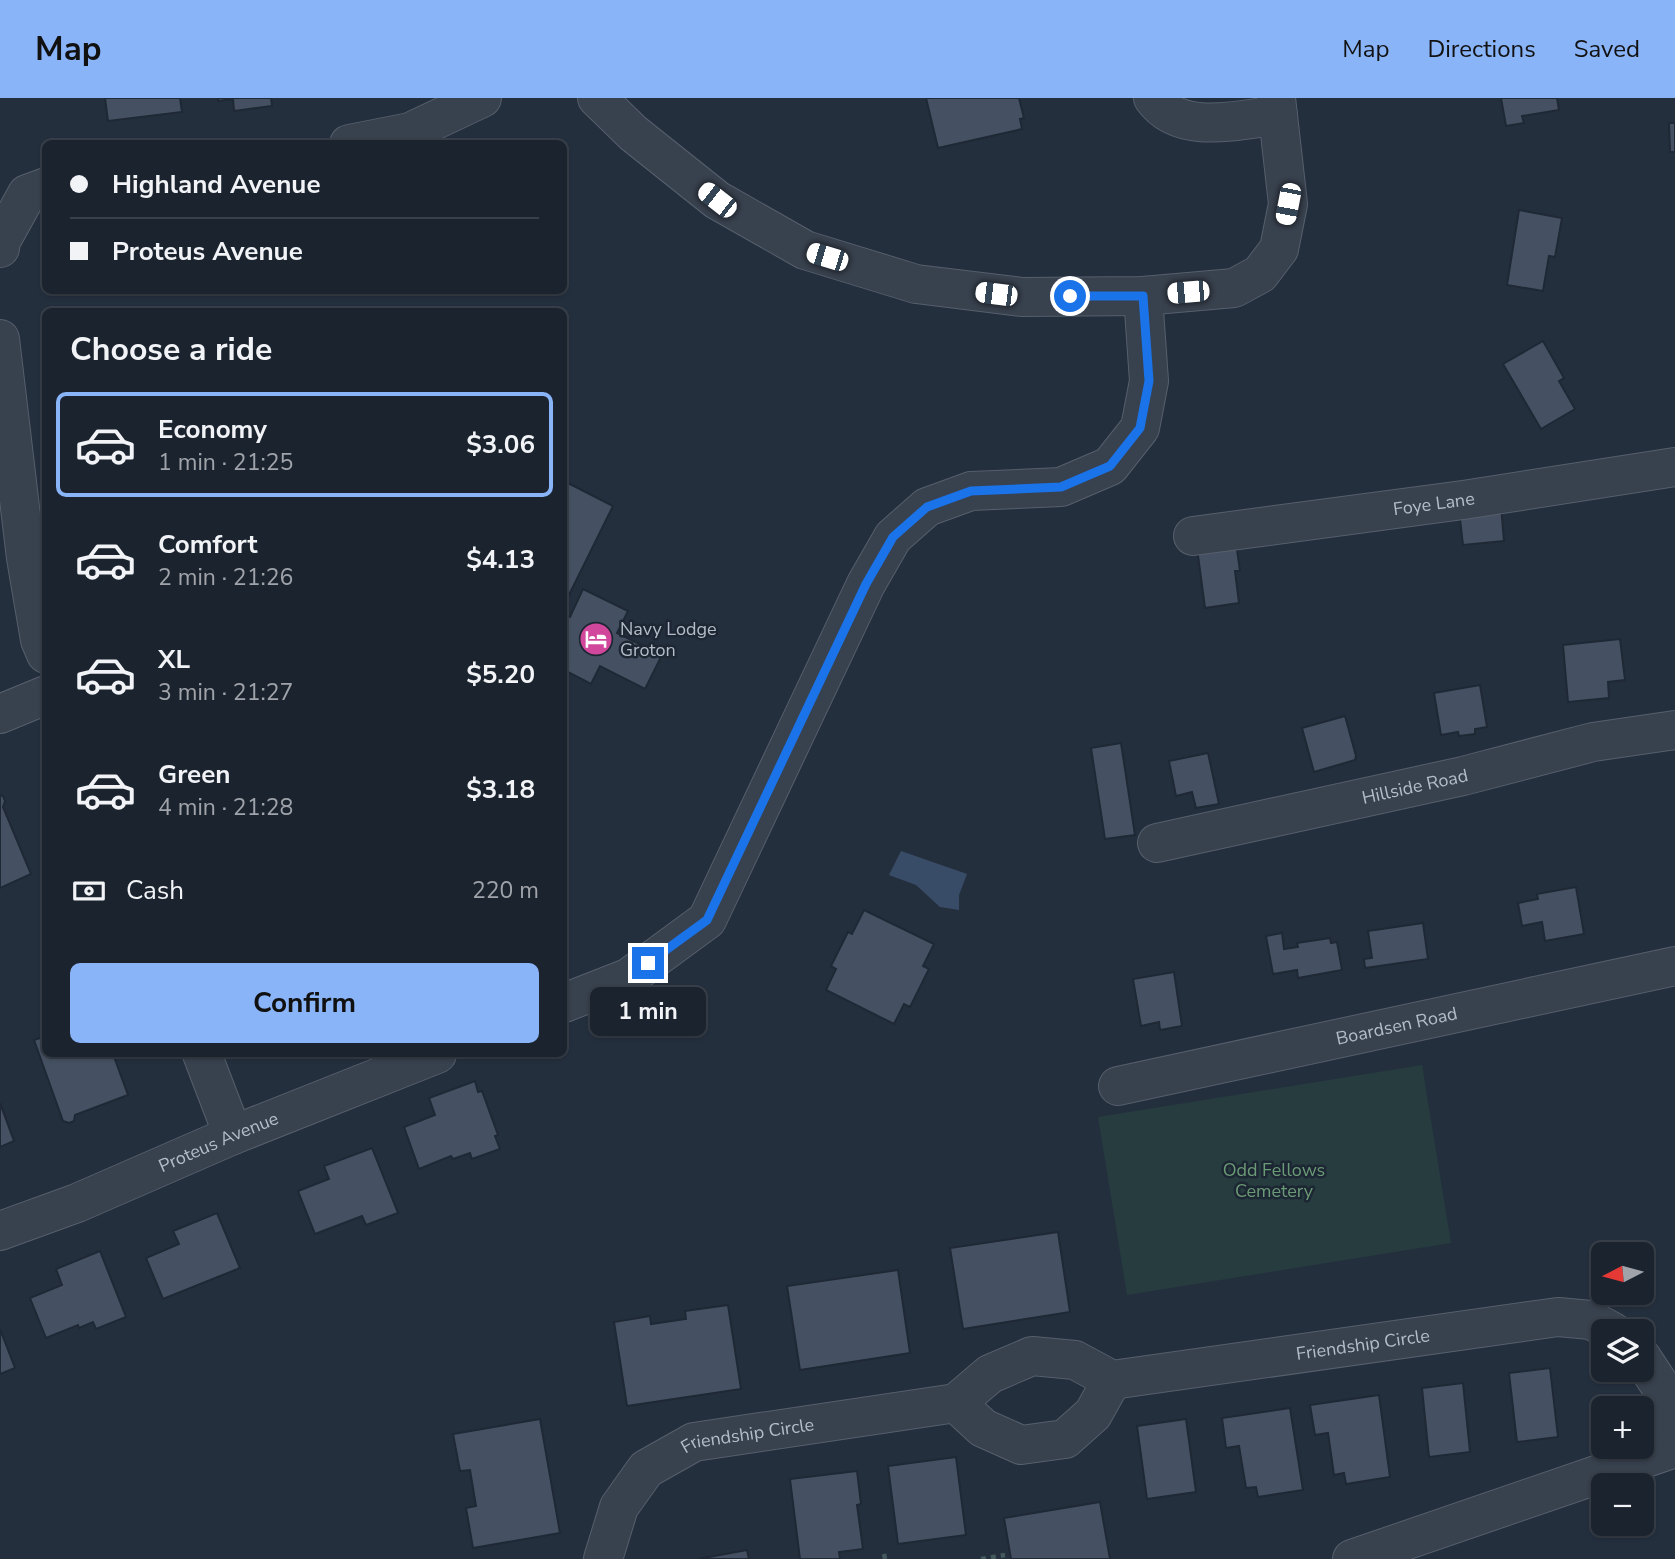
<!DOCTYPE html>
<html lang="en">
<head>
<meta charset="utf-8">
<style>
  :root { --surface:#1b232e; --page:#282f3a; --text:#f1f3f6; --muted:#a0a4aa; --line:#39404a; --accent:#8ab4f8 }
  body { margin:0; font-family:"Nunito Sans",sans-serif; background:var(--page); color:var(--text); height:100vh; display:flex; flex-direction:column; font-size:26px; white-space:nowrap }
  * { box-sizing:border-box; margin:0 }
  p { font-size:23px; color:var(--muted) }
  .icon { flex:none; width:38px; height:38px; fill:none; stroke:currentColor; stroke-width:2; stroke-linecap:round; stroke-linejoin:round }
  .map { position:relative; flex:1; overflow:hidden }
  .panel { position:absolute; left:42px; top:210px; width:525px; height:749px; display:flex; flex-direction:column; background:var(--surface); border-radius:10px; box-shadow:0 2px 5px #0004,0 0 0 2px var(--line) }
  .panel>* { flex:none }
  .top-card { position:absolute; left:42px; top:42px; width:525px; height:154px; border-radius:10px; box-shadow:0 2px 5px #0004,0 0 0 2px var(--line); display:grid; align-content:center; height:154px; padding:0 28px; background:var(--surface) }
  .needle { width:46px; rotate:264deg }
  .buttons { position:absolute; left:1591px; top:1144px; display:grid; gap:14px }
  .buttons a { display:grid; place-items:center; width:63px; height:63px; border-radius:10px; background:var(--surface); box-shadow:0 2px 5px #0004,0 0 0 2px var(--line); font-size:35px }
  .end { position:absolute; width:32px; height:32px; margin:-16px; border:9px solid #1a73e8; background:#fff; box-shadow:0 0 0 4px #fff }
  .from { border-radius:50% }
  .bubble { position:absolute; height:49px; border-radius:10px; background:var(--surface); box-shadow:0 2px 5px #0004,0 0 0 2px var(--line); font-size:23px; font-weight:700; line-height:49px; text-align:center }
  .car { position:absolute; width:21px; height:42px; margin:-21px -10px; border-radius:9px; box-shadow:0 0 5px 2px #0007; background:linear-gradient(#fff 24%,#345 0 40%,#fff 0 76%,#345 0 86%,#fff 0) }
  .top-card b { display:flex; align-items:center; gap:24px; height:66px; font-size:26px }
  .top-card b+b { border-top:2px solid var(--line) }
  .top-card i { width:18px; height:18px; background:var(--text) }
  ul { padding:0; list-style:none }
  li { display:flex; align-items:center; gap:21px; height:105px; margin:0 14px 10px; padding:0 14px; border:4px solid transparent; border-radius:10px }
  li div { flex:1 }
  li b { display:block; font-size:26px }
  li em { font-style:normal; font-weight:700 }
  li.on { border-color:var(--accent) }
  li>.icon { width:63px; height:63px; stroke-width:1.5 }
  h2 { padding:0 28px; font-size:32px; line-height:84px }
  .pay { display:flex; align-items:center; gap:18px; height:77px; padding:0 28px; font-size:26px }
  .pay p { margin-inline-start:auto }
  .cta { display:flex; gap:14px; margin-top:auto; padding:14px 28px }
  .cta a { flex:1; height:80px; border-radius:10px; background:var(--accent); color:#111; font-size:28px; font-weight:700; line-height:80px; text-align:center }
  header { display:flex; align-items:center; gap:42px; box-sizing:border-box; height:98px; padding:0 35px; background:var(--accent); color:#111 }
  header strong { font-size:33px }
  nav { display:flex; gap:38px; margin-inline-start:auto; font-size:24px }
  .map>svg:first-child { display:block }
  .green { fill:#263c3f }
  .water { fill:#394c67 }
  .building { fill:#455162; stroke:#1f2835; stroke-width:2 }
  .lines { fill:none; stroke-linecap:round; stroke-linejoin:round }
  .minor-casing { stroke:#565f6c; stroke-width:40 }
  .path { stroke:#44595c; stroke-width:4.5; stroke-dasharray:5 5; stroke-linecap:butt }
  .minor { stroke:#38414e; stroke-width:38 }
  .route { stroke:#1a73e8; stroke-width:9 }
  .labels { text-anchor:middle; dominant-baseline:central; stroke-width:5; stroke-linejoin:round; paint-order:stroke }
  .street-label { font-size:18px; fill:#b4bcc9; stroke:#1d2633 }
  .poi-label { font-size:18px; fill:#b4bcc9; stroke:#1d2633; text-anchor:start }
  .park-label { font-size:18px; fill:#6b9a76; stroke:#1d2633 }
</style>
</head>
<body>
<header>
<strong>Map</strong>
<nav><a>Map</a><a>Directions</a><a>Saved</a></nav>
</header>
<div class="map">
<svg width="1675" height="1461" viewBox="0 0 1675 1461">
  <rect width="100%" height="100%" fill="#242f3e"/>
  <!-- green -->
  <path class="green" d="M 1422,967 L 1451,1145 L 1127,1197 L 1098,1019 Z"/>
  <!-- water -->
  <path class="water" d="M 901,753 L 967,776 L 959,797 L 959,812 L 940,809 L 916,787 L 889,777 Z"/>
  <!-- building -->
  <g class="building">
    <path d="M 105,0 L 180,0 L 182,14 L 108,23 Z"/>
    <path d="M 218,0 L 271,0 L 272,8 L 234,13 L 233,1 L 218,3 Z"/>
    <path d="M 926,0 L 1019,0 L 1024,20 L 1020,21 L 1022,31 L 938,50 Z"/>
    <path d="M 1501,0 L 1557,0 L 1559,12 L 1522,18 L 1524,25 L 1506,28 Z"/>
    <path d="M 1669,25 L 1675,25 L 1675,54 L 1670,54 Z"/>
    <path d="M 1519,112 L 1562,120 L 1555,159 L 1549,158 L 1543,193 L 1507,187 Z"/>
    <path d="M 1543,243 L 1564,280 L 1559,283 L 1575,311 L 1541,331 L 1503,266 Z"/>
    <path d="M 564,383 L 613,408 L 564,507 Z"/>
    <path d="M 1501,408 L 1504,443 L 1463,447 L 1459,412 Z"/>
    <path d="M 1236,444 L 1240,473 L 1235,473 L 1239,505 L 1205,510 L 1197,450 Z"/>
    <path d="M 583,491 L 628,513 L 617,535 L 662,557 L 645,591 L 600,568 L 591,586 L 564,572 L 564,516 L 570,519 Z"/>
    <path d="M 1620,541 L 1625,582 L 1608,584 L 1609,600 L 1568,604 L 1563,547 Z"/>
    <path d="M 1480,587 L 1487,629 L 1475,631 L 1475,636 L 1459,638 L 1458,634 L 1441,637 L 1434,595 Z"/>
    <path d="M 1345,618 L 1356,658 L 1355,662 L 1314,674 L 1302,630 Z"/>
    <path d="M 1121,645 L 1135,737 L 1105,741 L 1091,650 Z"/>
    <path d="M 1208,655 L 1219,706 L 1196,710 L 1192,694 L 1176,698 L 1169,663 Z"/>
    <path d="M 0,697 L 3,698 L 5,703 L 3,709 L 31,776 L 0,790 Z"/>
    <path d="M 1576,789 L 1584,836 L 1545,843 L 1542,824 L 1522,828 L 1518,805 L 1538,801 L 1537,796 Z"/>
    <path d="M 864,812 L 934,846 L 923,868 L 929,871 L 910,909 L 904,906 L 894,926 L 826,892 L 836,871 L 831,868 L 848,834 L 852,836 Z"/>
    <path d="M 1423,825 L 1428,861 L 1365,870 L 1364,861 L 1372,860 L 1368,833 Z"/>
    <path d="M 1282,835 L 1284,851 L 1298,849 L 1297,845 L 1330,840 L 1331,845 L 1337,844 L 1342,872 L 1298,880 L 1297,872 L 1273,876 L 1266,838 Z"/>
    <path d="M 1174,874 L 1182,928 L 1160,932 L 1159,924 L 1141,928 L 1133,881 Z"/>
    <path d="M 46,938 L 46,956 L 113,956 L 128,997 L 75,1017 L 74,1023 L 69,1025 L 63,1023 L 34,942 Z"/>
    <path d="M 475,983 L 478,994 L 482,993 L 498,1037 L 495,1038 L 500,1051 L 472,1061 L 470,1055 L 453,1061 L 451,1058 L 419,1071 L 404,1029 L 435,1017 L 429,1000 Z"/>
    <path d="M 0,1005 L 14,1043 L 0,1049 Z"/>
    <path d="M 372,1050 L 398,1115 L 366,1127 L 362,1118 L 315,1136 L 298,1093 L 329,1081 L 324,1068 Z"/>
    <path d="M 217,1115 L 240,1170 L 163,1201 L 146,1160 L 179,1146 L 173,1133 Z"/>
    <path d="M 1058,1134 L 1070,1214 L 963,1231 L 950,1150 Z"/>
    <path d="M 100,1153 L 126,1219 L 96,1231 L 93,1224 L 79,1230 L 78,1227 L 46,1240 L 30,1200 L 62,1187 L 56,1171 Z"/>
    <path d="M 898,1172 L 910,1255 L 800,1272 L 787,1188 Z"/>
    <path d="M 728,1207 L 741,1291 L 627,1308 L 614,1224 L 650,1218 L 651,1226 L 686,1221 L 685,1213 Z"/>
    <path d="M 0,1231 L 15,1270 L 0,1276 Z"/>
    <path d="M 1550,1270 L 1558,1339 L 1517,1344 L 1509,1275 Z"/>
    <path d="M 1463,1285 L 1470,1354 L 1429,1359 L 1422,1290 Z"/>
    <path d="M 1379,1297 L 1390,1379 L 1346,1386 L 1344,1375 L 1334,1377 L 1328,1335 L 1315,1337 L 1310,1307 Z"/>
    <path d="M 1290,1310 L 1303,1392 L 1258,1399 L 1256,1389 L 1246,1390 L 1239,1348 L 1226,1350 L 1222,1320 Z"/>
    <path d="M 540,1321 L 560,1435 L 473,1450 L 466,1410 L 476,1408 L 470,1372 L 460,1373 L 453,1336 Z"/>
    <path d="M 1186,1321 L 1196,1394 L 1147,1401 L 1137,1328 Z"/>
    <path d="M 956,1359 L 966,1437 L 898,1446 L 888,1368 Z"/>
    <path d="M 857,1373 L 861,1406 L 857,1407 L 863,1451 L 839,1454 L 840,1461 L 800,1461 L 790,1381 Z"/>
    <path d="M 1100,1404 L 1110,1461 L 1011,1461 L 1004,1420 Z"/>
    <path d="M 747,1452 L 749,1461 L 698,1461 Z"/>
  </g>
  <g class="lines">
    <defs>
      <g id="minor">
        <path d="M 597,0 L 633,35 L 717,102 L 805,152 L 916,186 L 1022,199 L 1143,198 L 1234,190 L 1260,176 L 1279,151 L 1288,106 L 1276,0"/>
        <path d="M 1153,0 C 1180,38 1238,22 1278,17"/>
        <path d="M 349,46 L 410,34 L 482,0"/>
        <path d="M 0,150 L 1,143 L 27,96 L 46,89"/>
        <path d="M 0,241 L 26,460 L 40,542 L 46,556"/>
        <path id="s1" d="M 1193,438 L 1463,402 L 1675,369"/>
        <path d="M 0,616 L 46,597"/>
        <path id="s2" d="M 1157,745 L 1463,678 L 1593,644 L 1675,632"/>
        <path d="M 564,905 L 628,880 L 707,822 L 866,486 L 893,439 L 927,409 L 971,393 L 1061,389 L 1110,368 L 1140,330 L 1149,283 L 1143,198"/>
        <path d="M 202,956 L 233,1037"/>
        <path id="s3" d="M 1118,988 L 1675,868"/>
        <path id="s4" d="M 0,1133 L 77,1105 L 233,1037 L 437,956"/>
        <path d="M 1642,1260 L 1663,1292 L 1672,1351"/>
        <path d="M 956,1305 L 983,1330 L 1021,1347 L 1065,1341 L 1093,1316 L 1112,1282"/>
        <path id="s5" d="M 603,1461 L 619,1409 L 646,1371 L 694,1344 L 956,1305 L 990,1276 L 1032,1258 L 1075,1262 L 1112,1282 L 1558,1219 L 1591,1222 L 1613,1234"/>
        <path d="M 1352,1461 L 1675,1350"/>
      </g>
    </defs>
    <!-- minor casing -->
    <use href="#minor" class="minor-casing"/>
    <!-- path -->
    <g class="path">
      <path d="M 884,1456 L 885,1461"/>
      <path d="M 981,1461 L 1005,1457"/>
    </g>
    <!-- minor -->
    <use href="#minor" class="minor"/>
  </g>
  <g class="lines">
    <!-- route -->
    <path class="route" d="M 648,865 L 707,822 L 866,486 L 893,439 L 927,409 L 971,393 L 1061,389 L 1110,368 L 1140,330 L 1149,283 L 1143,198 L 1070,198"/>
  </g>
  <!-- icons -->
  <defs>
    <symbol id="hotel-disc" viewBox="-11 -11 22 22"><circle r="9.5" fill="#d1479c" stroke="#1d2633"/><path d="M-6-4.5h1.5V1H6V5H4.5V3h-9V5H-6ZM-4 0a1.8 1.8 0 1 1 3.6 0ZM.5 0V-2.5h3Q6-2.5 6 0Z" fill="#fff"/></symbol>
  </defs>
  <g fill-rule="evenodd">
    <use href="#hotel-disc" x="577" y="522" width="38" height="38"/>
  </g>
  <g class="labels">
    <!-- street labels -->
    <g class="street-label">
      <text stroke="none"><textPath href="#s1" startOffset="243">Foye Lane</textPath></text>
      <text stroke="none"><textPath href="#s2" startOffset="264">Hillside Road</textPath></text>
      <text stroke="none"><textPath href="#s3" startOffset="285">Boardsen Road</textPath></text>
      <text stroke="none"><textPath href="#s4" startOffset="236">Proteus Avenue</textPath></text>
      <text stroke="none"><textPath href="#s5" startOffset="850">Friendship Circle</textPath></text>
      <text stroke="none"><textPath href="#s5" startOffset="210">Friendship Circle</textPath></text>
    </g>
    <!-- poi labels -->
    <g class="poi-label">
      <text x="620" y="531">Navy Lodge<tspan x="620" dy="21">Groton</tspan></text>
    </g>
    <!-- park labels -->
    <g class="park-label">
      <text x="1274" y="1072">Odd Fellows<tspan x="1274" dy="21">Cemetery</tspan></text>
    </g>
  </g>
</svg>
<div class="buttons">
<a><svg class="needle" viewBox="-14 -14 28 28"><path d="M0-13l5 13h-10z" fill="#e53935"/><path d="M0 13l5-13h-10z" fill="#a0a4aa"/></svg></a>
<a><svg class="icon" aria-label="layers" viewBox="0 0 24 24"><path d="M12 4l9 5-9 5-9-5zM3 14l9 5 9-5"/></svg></a>
<a>+</a>
<a>−</a>
</div>
<i class="end from" style="left:1070px;top:198px"></i>
<i class="end" style="left:648px;top:865px"></i>
<div class="bubble" style="left:590px;top:889px;width:116px">1 min</div>
<i class="car" style="left:717px;top:102px;rotate:308deg"></i>
<i class="car" style="left:1288px;top:106px;rotate:191deg"></i>
<i class="car" style="left:827px;top:159px;rotate:287deg"></i>
<i class="car" style="left:1188px;top:194px;rotate:265deg"></i>
<i class="car" style="left:996px;top:196px;rotate:277deg"></i>
<div class="top-card">
<b><i class="from"></i>Highland Avenue</b>
<b><i></i>Proteus Avenue</b>
</div>
<section class="panel">
<h2>Choose a ride</h2>
<ul>
<li class="on"><svg class="icon" aria-label="car" viewBox="0 0 24 24"><path d="M5 17H2v-5l4-1 3-4h7l3 4 3 1v5h-3M9 17h6M6 11h13"/><circle cx="7" cy="17" r="2"/><circle cx="17" cy="17" r="2"/></svg><div><b>Economy</b><p>1 min · 21:25</p></div><em>$3.06</em></li>
<li><svg class="icon" aria-label="car" viewBox="0 0 24 24"><path d="M5 17H2v-5l4-1 3-4h7l3 4 3 1v5h-3M9 17h6M6 11h13"/><circle cx="7" cy="17" r="2"/><circle cx="17" cy="17" r="2"/></svg><div><b>Comfort</b><p>2 min · 21:26</p></div><em>$4.13</em></li>
<li><svg class="icon" aria-label="car" viewBox="0 0 24 24"><path d="M5 17H2v-5l4-1 3-4h7l3 4 3 1v5h-3M9 17h6M6 11h13"/><circle cx="7" cy="17" r="2"/><circle cx="17" cy="17" r="2"/></svg><div><b>XL</b><p>3 min · 21:27</p></div><em>$5.20</em></li>
<li><svg class="icon" aria-label="car" viewBox="0 0 24 24"><path d="M5 17H2v-5l4-1 3-4h7l3 4 3 1v5h-3M9 17h6M6 11h13"/><circle cx="7" cy="17" r="2"/><circle cx="17" cy="17" r="2"/></svg><div><b>Green</b><p>4 min · 21:28</p></div><em>$3.18</em></li>
</ul>
<div class="pay"><svg class="icon" aria-label="cash" viewBox="0 0 24 24"><path d="M3 7h18v10H3z"/><circle cx="12" cy="12" r="2"/></svg>Cash<p>220 m</p></div>
<div class="cta"><a>Confirm</a></div>
</section>
</div>
</body>
</html>
